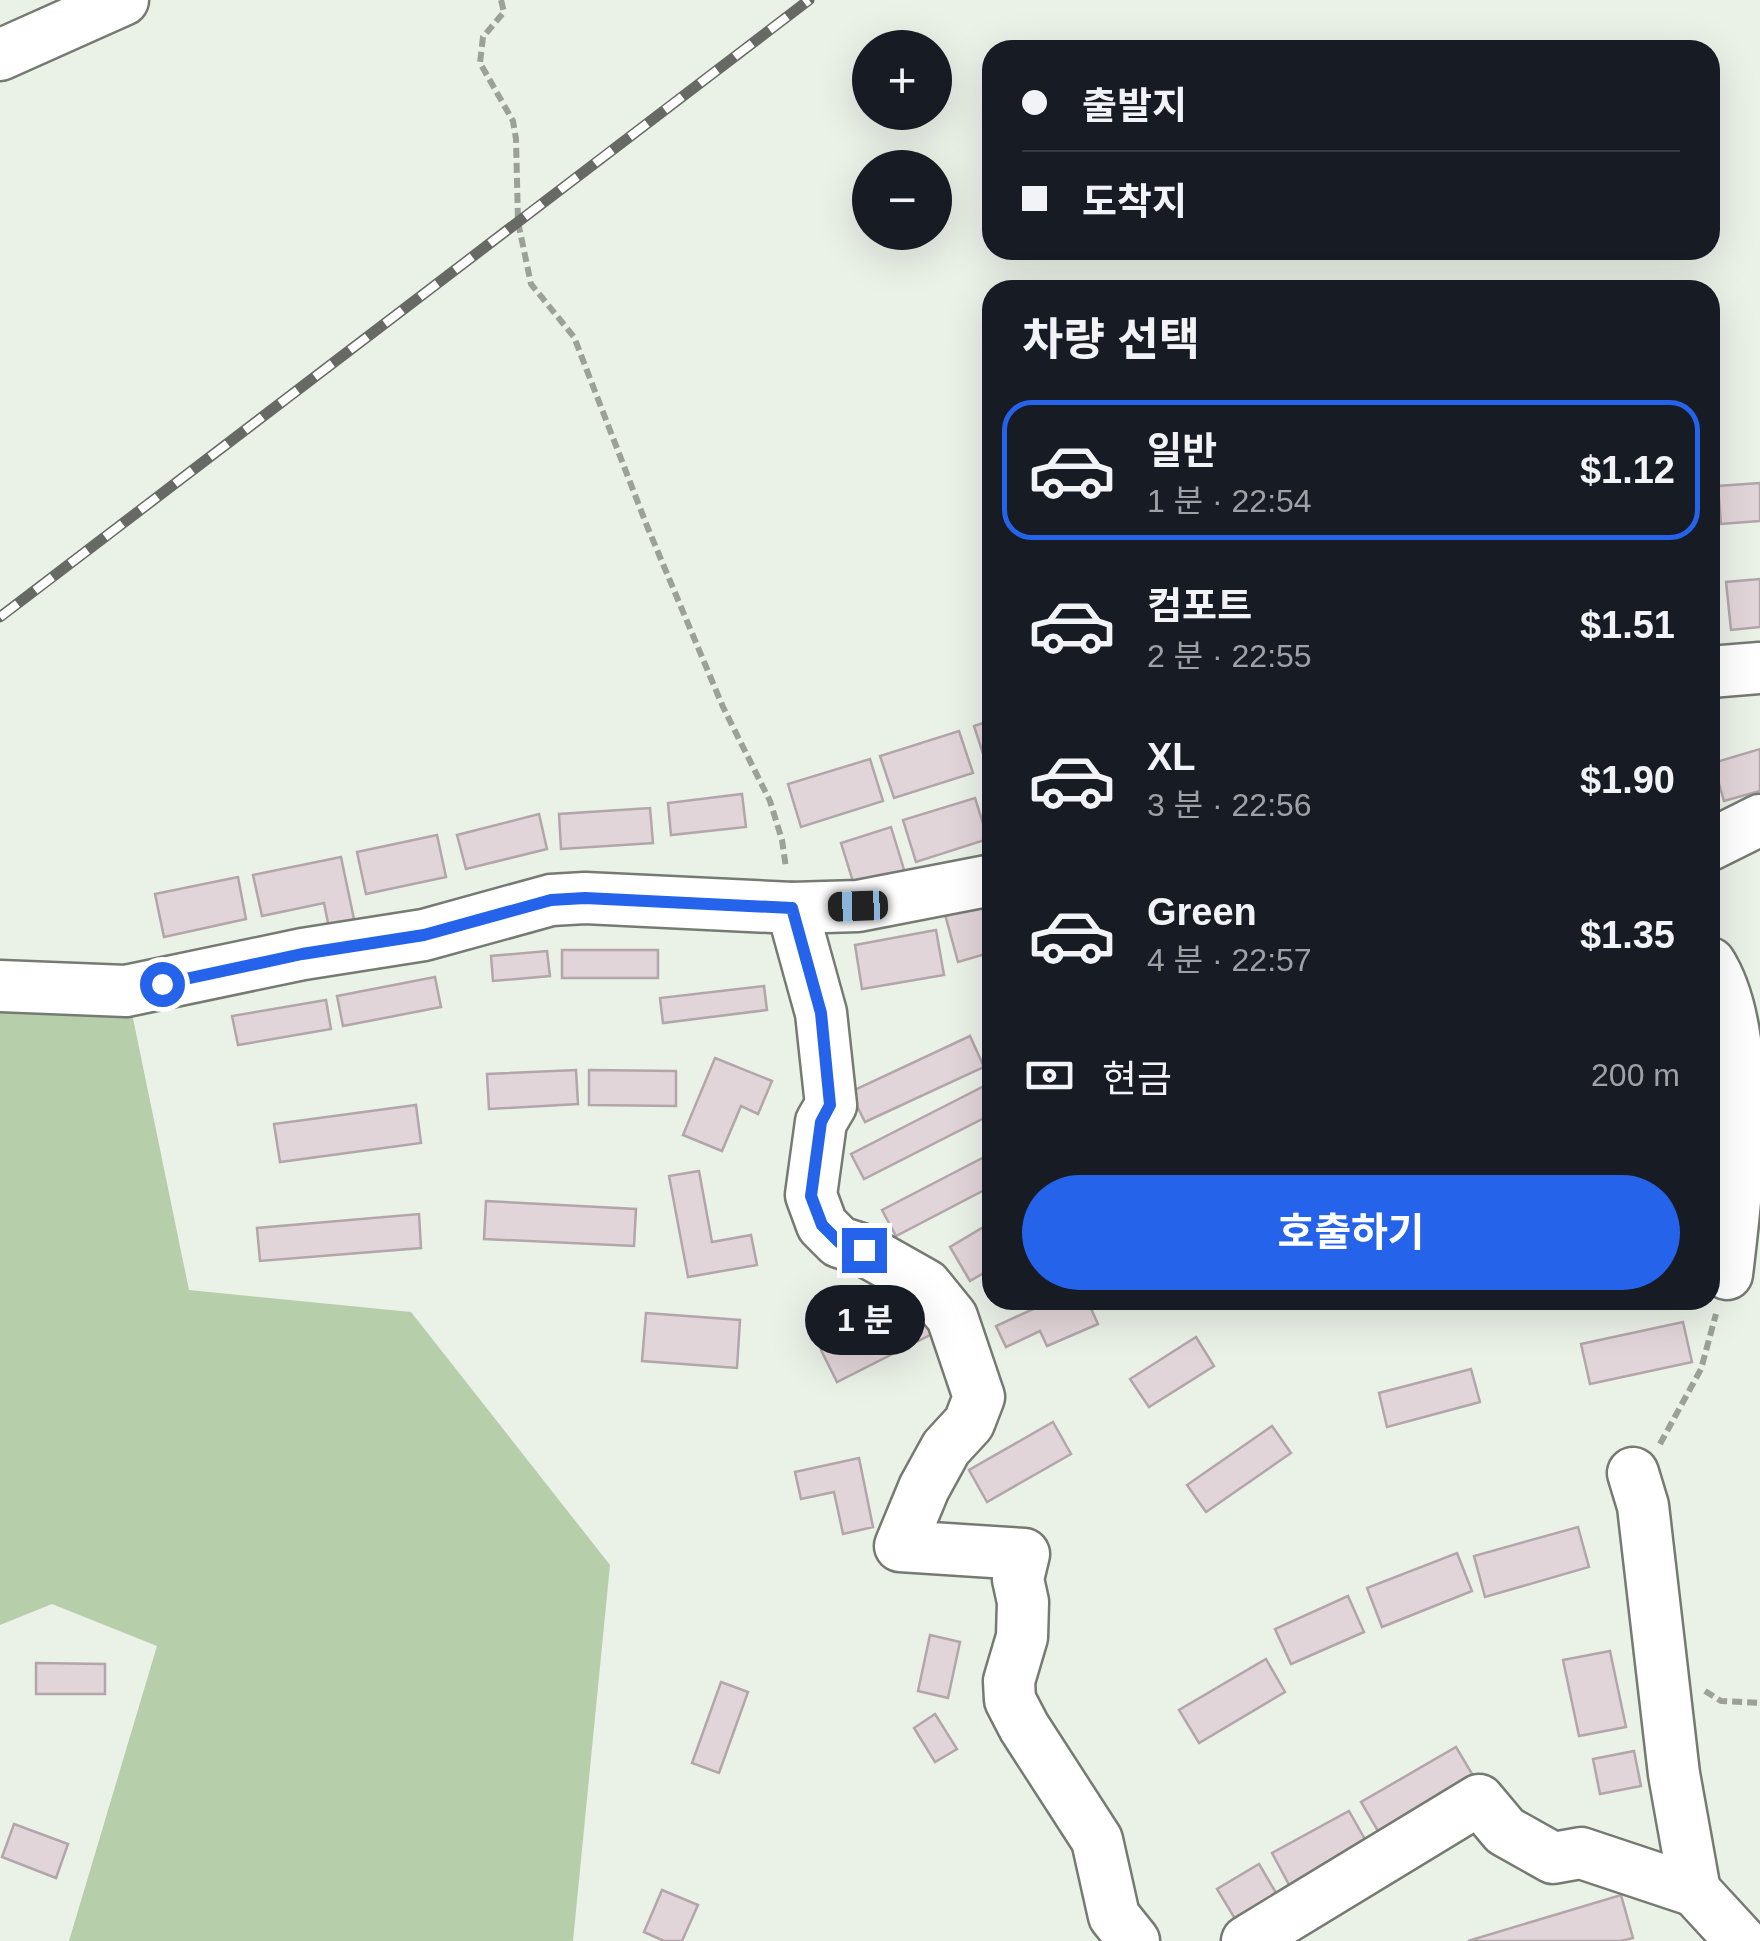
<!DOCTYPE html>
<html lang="ko">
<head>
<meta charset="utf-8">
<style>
  :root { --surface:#171b24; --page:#20242c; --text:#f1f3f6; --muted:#9ea1a6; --line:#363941; --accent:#2563eb }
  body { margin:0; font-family:Helvetica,"Noto Sans KR",sans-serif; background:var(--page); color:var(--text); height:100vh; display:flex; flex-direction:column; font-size:38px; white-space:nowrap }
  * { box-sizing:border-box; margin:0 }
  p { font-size:32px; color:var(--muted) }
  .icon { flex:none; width:55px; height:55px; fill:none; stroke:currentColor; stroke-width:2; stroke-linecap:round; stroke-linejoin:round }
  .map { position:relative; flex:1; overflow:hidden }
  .side { position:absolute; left:982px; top:280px; width:738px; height:1030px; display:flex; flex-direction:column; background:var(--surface); border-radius:30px; box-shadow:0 10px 40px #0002 }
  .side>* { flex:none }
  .guide { position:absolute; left:982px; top:40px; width:738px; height:220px; border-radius:30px; box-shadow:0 10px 40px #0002; display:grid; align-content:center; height:220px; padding:0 40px; background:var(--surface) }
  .fabs { position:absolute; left:852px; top:30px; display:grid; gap:20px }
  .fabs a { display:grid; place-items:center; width:100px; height:100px; border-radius:50%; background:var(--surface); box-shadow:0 10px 40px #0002; font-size:50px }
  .end { position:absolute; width:45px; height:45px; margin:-22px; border:12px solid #2563eb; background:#fff; box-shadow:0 0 0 5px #fff }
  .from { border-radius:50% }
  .bubble { position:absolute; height:70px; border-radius:35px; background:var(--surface); box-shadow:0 10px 40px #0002; font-size:32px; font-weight:700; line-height:70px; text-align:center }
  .car { position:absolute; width:30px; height:60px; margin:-30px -15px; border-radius:12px; box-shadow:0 0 8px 2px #0007; background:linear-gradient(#222 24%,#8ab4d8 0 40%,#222 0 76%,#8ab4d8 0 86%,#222 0) }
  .guide b { display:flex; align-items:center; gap:35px; height:95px; font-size:38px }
  .guide b+b { border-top:2px solid var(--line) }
  .guide i { width:25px; height:25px; background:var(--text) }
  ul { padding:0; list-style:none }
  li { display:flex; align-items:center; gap:30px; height:140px; margin:0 20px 15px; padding:0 20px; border:5px solid transparent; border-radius:30px }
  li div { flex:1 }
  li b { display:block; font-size:38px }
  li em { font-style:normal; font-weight:700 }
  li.active { border-color:var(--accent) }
  li>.icon { width:90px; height:90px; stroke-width:1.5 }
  h2 { padding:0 40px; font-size:45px; line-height:120px }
  .pay { display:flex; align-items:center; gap:25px; height:110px; padding:0 40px; font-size:38px }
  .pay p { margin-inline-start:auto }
  .cta { display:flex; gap:20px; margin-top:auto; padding:20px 40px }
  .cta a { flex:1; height:115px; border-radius:60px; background:var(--accent); color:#fff; font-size:40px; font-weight:700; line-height:115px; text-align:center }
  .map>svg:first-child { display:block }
  .green { fill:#b6cea9 }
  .building { fill:#e2d5d9; stroke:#b2a6aa; stroke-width:2.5 }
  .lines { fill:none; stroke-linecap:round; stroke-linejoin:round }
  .minor-casing { stroke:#757b72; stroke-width:55 }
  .path { stroke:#9ba099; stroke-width:6; stroke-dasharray:10 5; stroke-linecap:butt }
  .minor { stroke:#fff; stroke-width:50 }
  .rail-casing { stroke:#666964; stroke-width:11 }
  .rail { stroke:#fff; stroke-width:8; stroke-dasharray:22; stroke-linecap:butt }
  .route { stroke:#2563eb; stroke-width:12 }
</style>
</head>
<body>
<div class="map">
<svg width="1760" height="1941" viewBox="0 0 1760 1941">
  <rect width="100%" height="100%" fill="#eaf1e7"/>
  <!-- green -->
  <path class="green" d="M 0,983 L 129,999 L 189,1290 L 411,1312 L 610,1565 L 573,1941 L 69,1941 L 157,1646 L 52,1604 L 0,1625 Z"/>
  <!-- building -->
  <g class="building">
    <path d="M 1760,483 L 1760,521 L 1721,524 L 1718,486 Z"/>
    <path d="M 1760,579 L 1760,627 L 1731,630 L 1726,582 Z"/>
    <path d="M 992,720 L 992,767 L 988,769 L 974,726 Z"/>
    <path d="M 959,731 L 973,773 L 894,798 L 880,756 Z"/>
    <path d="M 1760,749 L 1760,791 L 1724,801 L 1713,763 Z"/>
    <path d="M 870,759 L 883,801 L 801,827 L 788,784 Z"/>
    <path d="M 742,794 L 746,827 L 671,835 L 668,803 Z"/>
    <path d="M 975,798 L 988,839 L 916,862 L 903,820 Z"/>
    <path d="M 650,808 L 653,843 L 561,849 L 559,814 Z"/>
    <path d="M 539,814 L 547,849 L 466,869 L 457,835 Z"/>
    <path d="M 891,827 L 905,873 L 855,888 L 841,843 Z"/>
    <path d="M 437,835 L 446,877 L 366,894 L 357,852 Z"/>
    <path d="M 341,857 L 355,924 L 329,928 L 324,903 L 262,916 L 253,875 Z"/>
    <path d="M 238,877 L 246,919 L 164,937 L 155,894 Z"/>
    <path d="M 992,893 L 992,952 L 958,962 L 943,907 Z"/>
    <path d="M 936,930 L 944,975 L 862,989 L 855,945 Z"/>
    <rect x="562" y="950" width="96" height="28"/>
    <path d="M 547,951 L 550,976 L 493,981 L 491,956 Z"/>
    <path d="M 435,977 L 441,1007 L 343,1026 L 337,996 Z"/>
    <path d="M 764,986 L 767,1010 L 663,1023 L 660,998 Z"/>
    <path d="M 326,1000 L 331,1029 L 238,1045 L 232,1016 Z"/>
    <path d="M 970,1036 L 984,1067 L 865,1122 L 850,1092 Z"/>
    <path d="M 715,1058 L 772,1081 L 758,1114 L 741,1106 L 722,1151 L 683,1135 Z"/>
    <path d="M 576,1070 L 578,1104 L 489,1109 L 487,1074 Z"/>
    <path d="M 589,1070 L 676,1071 L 676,1106 L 589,1105 Z"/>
    <path d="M 992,1082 L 992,1114 L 864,1179 L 851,1154 Z"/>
    <path d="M 416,1105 L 421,1143 L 280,1162 L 274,1124 Z"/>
    <path d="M 992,1153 L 992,1186 L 896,1236 L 882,1210 Z"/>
    <path d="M 699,1171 L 712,1242 L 751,1235 L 757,1265 L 688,1277 L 669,1176 Z"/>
    <path d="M 486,1201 L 636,1209 L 634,1246 L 484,1239 Z"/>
    <path d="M 419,1214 L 421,1248 L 260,1261 L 257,1228 Z"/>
    <path d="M 992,1222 L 992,1268 L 970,1281 L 950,1247 Z"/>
    <path d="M 925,1298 L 940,1330 L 837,1382 L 821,1350 Z"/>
    <path d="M 1053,1300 L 1077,1300 L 1079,1307 L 1088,1302 L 1098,1324 L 1047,1346 L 1040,1331 L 1006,1347 L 996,1326 Z"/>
    <path d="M 646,1313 L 740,1320 L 737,1368 L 642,1361 Z"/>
    <path d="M 1683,1322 L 1692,1362 L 1590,1384 L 1581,1344 Z"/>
    <path d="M 1196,1337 L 1214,1366 L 1149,1407 L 1130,1379 Z"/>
    <path d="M 1471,1369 L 1480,1402 L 1387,1427 L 1379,1393 Z"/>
    <path d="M 1053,1422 L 1071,1454 L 987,1502 L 969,1470 Z"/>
    <path d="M 1272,1426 L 1291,1453 L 1206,1512 L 1187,1485 Z"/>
    <path d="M 859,1458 L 873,1527 L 843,1534 L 834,1492 L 801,1499 L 795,1472 Z"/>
    <path d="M 1578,1527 L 1589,1567 L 1485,1597 L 1474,1556 Z"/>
    <path d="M 1457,1553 L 1472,1591 L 1382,1627 L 1367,1588 Z"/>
    <path d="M 1348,1596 L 1364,1632 L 1291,1664 L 1275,1629 Z"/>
    <path d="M 930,1635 L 960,1642 L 948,1698 L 918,1691 Z"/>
    <path d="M 1610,1651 L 1626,1727 L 1579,1736 L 1563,1660 Z"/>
    <path d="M 1266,1659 L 1285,1692 L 1199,1743 L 1179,1710 Z"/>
    <path d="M 36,1663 L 105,1664 L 105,1694 L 36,1694 Z"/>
    <path d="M 721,1682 L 748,1692 L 719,1773 L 692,1763 Z"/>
    <path d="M 935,1714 L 957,1749 L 935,1762 L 914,1728 Z"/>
    <path d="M 1456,1747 L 1478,1784 L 1382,1838 L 1361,1802 Z"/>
    <path d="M 1634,1751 L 1641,1786 L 1600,1794 L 1593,1759 Z"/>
    <path d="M 1349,1811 L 1371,1850 L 1294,1894 L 1272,1853 Z"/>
    <path d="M 14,1824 L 68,1844 L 56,1878 L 2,1857 Z"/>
    <path d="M 1259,1864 L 1282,1903 L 1240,1927 L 1217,1889 Z"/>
    <path d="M 662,1890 L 698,1905 L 682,1941 L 664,1941 L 644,1932 Z"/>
    <path d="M 1621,1895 L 1633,1938 L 1621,1941 L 1468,1941 Z"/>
  </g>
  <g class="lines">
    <defs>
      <g id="minor">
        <path d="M 0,55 L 123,0"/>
        <path d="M 1710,672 L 1760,668"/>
        <path d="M 1710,845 L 1760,820"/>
        <path d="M 792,908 L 821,1013 L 831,1105 L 821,1122 L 811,1195 L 822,1225 L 839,1242 L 864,1250 L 926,1285 L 952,1317 L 979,1397 L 969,1423 L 946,1448 L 924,1488 L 900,1546 L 1024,1554 L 1018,1579 L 1023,1602 L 1022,1637 L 1009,1681 L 1010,1700 L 1024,1727 L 1097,1840 L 1114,1916 L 1134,1941"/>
        <path d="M 1710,963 C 1756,1035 1737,1191 1727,1274"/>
        <path d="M 0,986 L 126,991 L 303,954 L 424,935 L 551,900 L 585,898 L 792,908 L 858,906 L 992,880"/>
        <path d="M 1633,1473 L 1643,1506 L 1674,1774 L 1695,1891 L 1741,1941"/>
        <path d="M 1247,1941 L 1479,1800 L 1505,1831 L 1553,1858 L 1581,1853 L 1695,1891"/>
      </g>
    </defs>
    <!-- minor casing -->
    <use href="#minor" class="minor-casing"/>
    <!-- path -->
    <g class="path">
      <path d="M 501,0 L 504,12 L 483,37 L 480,63 L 513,121 L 516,139 L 518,222 L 531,284 L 574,337 L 647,526 L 723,707 L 770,801 L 782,840 L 786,868"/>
      <path d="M 1660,1444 L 1701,1369 L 1716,1314"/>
      <path d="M 1705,1691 L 1721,1701 L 1760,1703"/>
    </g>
    <!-- minor -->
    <use href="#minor" class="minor"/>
    <defs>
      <path id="rail" d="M 0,617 L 809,0"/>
    </defs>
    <!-- rail casing -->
    <use href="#rail" class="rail-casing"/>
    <!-- rail -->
    <use href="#rail" class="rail"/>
  </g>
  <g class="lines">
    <!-- route -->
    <path class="route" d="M 162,984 L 302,954 L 424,935 L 551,900 L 585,898 L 792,908 L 821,1013 L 830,1105 L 821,1122 L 811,1196 L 822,1225 L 839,1242 L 864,1250"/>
  </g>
</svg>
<div class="fabs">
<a>+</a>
<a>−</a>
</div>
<i class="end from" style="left:162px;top:984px"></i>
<i class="end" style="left:864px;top:1250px"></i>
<div class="bubble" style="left:805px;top:1285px;width:120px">1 분</div>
<i class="car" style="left:858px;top:906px;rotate:268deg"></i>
<div class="guide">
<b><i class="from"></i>출발지</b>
<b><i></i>도착지</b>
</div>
<section class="side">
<h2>차량 선택</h2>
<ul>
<li class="active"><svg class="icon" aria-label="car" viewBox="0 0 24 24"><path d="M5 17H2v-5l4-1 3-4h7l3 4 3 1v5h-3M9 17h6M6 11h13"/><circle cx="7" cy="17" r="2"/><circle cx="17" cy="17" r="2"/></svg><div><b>일반</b><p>1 분 · 22:54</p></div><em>$1.12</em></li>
<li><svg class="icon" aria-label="car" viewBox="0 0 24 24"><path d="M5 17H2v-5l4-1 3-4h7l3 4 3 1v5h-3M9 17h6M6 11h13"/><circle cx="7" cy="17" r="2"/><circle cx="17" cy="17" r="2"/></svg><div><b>컴포트</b><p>2 분 · 22:55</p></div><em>$1.51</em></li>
<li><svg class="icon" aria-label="car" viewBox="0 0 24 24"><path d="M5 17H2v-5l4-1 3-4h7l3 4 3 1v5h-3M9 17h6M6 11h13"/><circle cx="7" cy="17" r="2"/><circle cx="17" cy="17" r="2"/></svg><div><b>XL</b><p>3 분 · 22:56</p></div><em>$1.90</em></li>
<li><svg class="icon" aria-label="car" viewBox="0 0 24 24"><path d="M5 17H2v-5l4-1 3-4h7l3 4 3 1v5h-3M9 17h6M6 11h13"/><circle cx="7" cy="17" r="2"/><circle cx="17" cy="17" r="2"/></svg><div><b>Green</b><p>4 분 · 22:57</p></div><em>$1.35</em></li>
</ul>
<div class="pay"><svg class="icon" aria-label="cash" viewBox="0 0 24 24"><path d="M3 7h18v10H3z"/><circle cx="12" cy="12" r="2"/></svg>현금<p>200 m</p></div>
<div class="cta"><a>호출하기</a></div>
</section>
</div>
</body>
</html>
